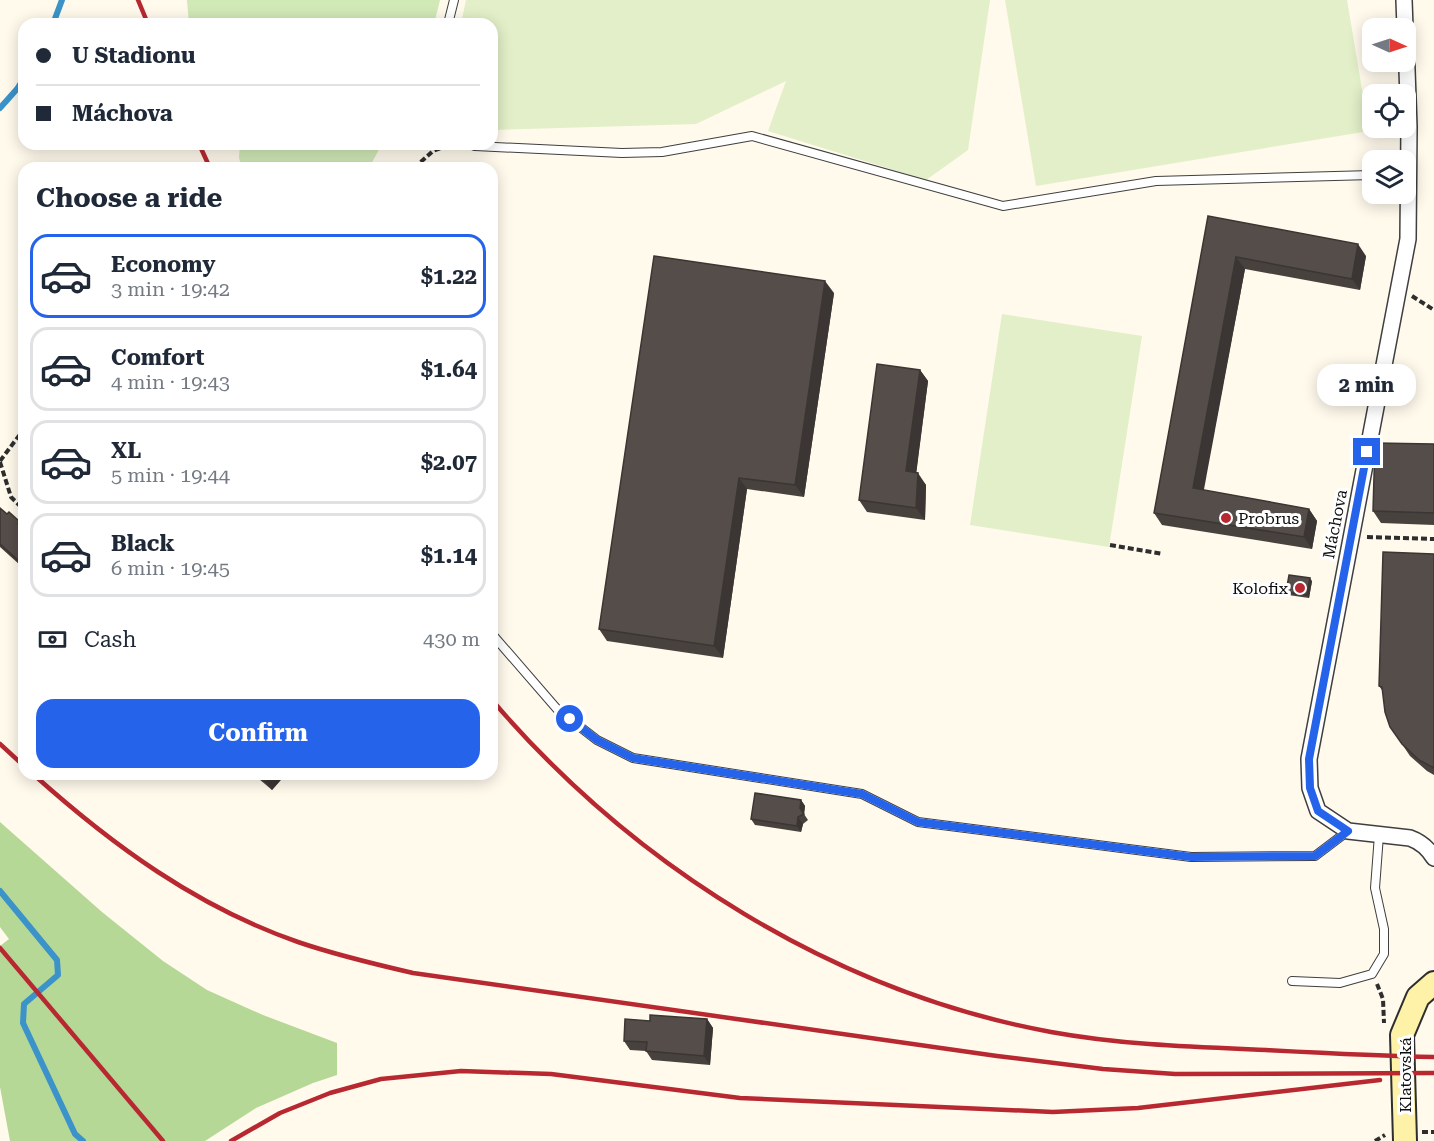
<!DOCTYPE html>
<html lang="en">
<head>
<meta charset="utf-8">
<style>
  :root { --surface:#fff; --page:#f2f2f3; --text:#1f2937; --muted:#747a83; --line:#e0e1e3; --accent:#2563eb }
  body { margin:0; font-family:"Roboto Serif",serif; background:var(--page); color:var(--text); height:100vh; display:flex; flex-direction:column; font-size:22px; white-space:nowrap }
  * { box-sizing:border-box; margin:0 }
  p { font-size:20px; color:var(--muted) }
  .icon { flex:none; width:33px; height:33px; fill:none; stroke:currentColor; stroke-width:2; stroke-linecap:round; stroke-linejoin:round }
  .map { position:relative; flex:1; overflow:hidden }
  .sheet { position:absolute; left:18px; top:162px; width:480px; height:618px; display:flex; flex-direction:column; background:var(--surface); border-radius:18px; box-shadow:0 3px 15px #0003 }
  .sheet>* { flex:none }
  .banner { position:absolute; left:18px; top:18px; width:480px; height:132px; border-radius:18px; box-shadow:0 3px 15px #0003; display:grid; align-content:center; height:132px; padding:0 18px; background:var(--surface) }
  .needle { width:39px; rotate:93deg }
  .controls { position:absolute; left:1362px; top:18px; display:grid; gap:12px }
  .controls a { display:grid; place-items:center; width:54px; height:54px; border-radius:12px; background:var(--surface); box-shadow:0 3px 15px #0003; font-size:30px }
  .end { position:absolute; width:27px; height:27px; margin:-14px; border:8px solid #2563eb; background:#fff; box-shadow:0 0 0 3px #fff }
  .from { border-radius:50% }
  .bubble { position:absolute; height:42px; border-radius:18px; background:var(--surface); box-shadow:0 3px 15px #0003; font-size:20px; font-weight:700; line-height:42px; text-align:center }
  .banner b { display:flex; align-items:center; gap:21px; height:57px; font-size:22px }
  .banner b+b { border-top:2px solid var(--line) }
  .banner i { width:15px; height:15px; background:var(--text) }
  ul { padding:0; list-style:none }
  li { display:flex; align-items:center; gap:18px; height:84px; margin:0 12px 9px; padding:0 6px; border:3px solid var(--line); border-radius:18px }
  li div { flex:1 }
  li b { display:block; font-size:22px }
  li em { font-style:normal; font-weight:700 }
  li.current { border-color:var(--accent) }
  li>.icon { width:54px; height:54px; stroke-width:1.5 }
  h2 { padding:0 18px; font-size:27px; line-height:72px }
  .pay { display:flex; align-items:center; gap:15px; height:66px; padding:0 18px; font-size:22px }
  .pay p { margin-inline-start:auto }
  .action { display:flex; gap:12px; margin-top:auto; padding:12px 18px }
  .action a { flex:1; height:69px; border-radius:18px; background:var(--accent); color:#fff; font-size:24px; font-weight:700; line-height:69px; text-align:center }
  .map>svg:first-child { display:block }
  .green { fill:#d1e8b7 }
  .forest { fill:#b5d896 }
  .pitch { fill:#e2efc8 }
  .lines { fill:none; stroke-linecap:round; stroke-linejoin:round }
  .stream { stroke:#3b93ca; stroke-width:6 }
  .lane-casing { stroke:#3f3f3f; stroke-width:10 }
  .street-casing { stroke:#3f3f3f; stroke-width:18 }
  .secondary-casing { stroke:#2e2e2e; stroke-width:26 }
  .path { stroke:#2e2e2e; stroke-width:4; stroke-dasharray:6 3; stroke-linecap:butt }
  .lane { stroke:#fff; stroke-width:8 }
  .street { stroke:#fff; stroke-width:15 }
  .secondary { stroke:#fdf2a8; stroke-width:22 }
  .rail { stroke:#b82831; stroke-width:4.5 }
  .wall { fill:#48423f }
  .shaded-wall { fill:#3b3633 }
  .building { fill:#544d49; stroke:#3b3633; stroke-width:1.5 }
  .route { stroke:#2563eb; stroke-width:8 }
  .poi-dot { fill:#b82831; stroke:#fff; stroke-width:2 }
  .labels { text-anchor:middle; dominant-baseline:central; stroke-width:6; stroke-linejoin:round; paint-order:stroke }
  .poi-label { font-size:16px; fill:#0c0c0c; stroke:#fff; text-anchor:start }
  .street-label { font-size:16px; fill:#0c0c0c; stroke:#fff }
</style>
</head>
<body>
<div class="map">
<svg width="1434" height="1141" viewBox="0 0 1434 1141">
  <rect width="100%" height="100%" fill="#fffaec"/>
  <!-- green -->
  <g class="green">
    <path d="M 187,0 L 440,0 L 434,24 L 189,24 Z"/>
    <path d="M 240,144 L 382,144 L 369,168 L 242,168 L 239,158 Z"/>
  </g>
  <!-- forest -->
  <path class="forest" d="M 0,822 L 102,912 L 163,961 L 207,990 L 263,1015 L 337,1043 L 337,1075 L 313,1083 L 256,1108 L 205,1141 L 10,1141 L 0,1087 L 0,946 L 9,939 L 0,927 Z"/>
  <!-- pitch -->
  <g class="pitch">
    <path d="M 466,0 L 990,0 L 968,150 L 926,180 L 768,131 L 786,81 L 696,124 L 492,130 L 492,24 L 461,24 Z"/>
    <path d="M 1005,0 L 1347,0 L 1369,131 L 1036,186 Z"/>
    <path d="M 1002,314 L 1142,336 L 1109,547 L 970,525 Z"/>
  </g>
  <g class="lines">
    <!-- stream -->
    <g class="stream">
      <path d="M 53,24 L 62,0"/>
      <path d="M 0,108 L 17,89 L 24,78"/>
      <path d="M 0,891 L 57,960 L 58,975 L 24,1004 L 23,1023 L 75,1134 L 83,1141"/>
    </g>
    <defs>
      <g id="lane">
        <path d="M 448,24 L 454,0"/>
        <path d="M 470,144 L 475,146 L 622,153 L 662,152 L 752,136 L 1003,206 L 1156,181 L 1372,175"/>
        <path d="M 492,634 L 557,709 L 597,740 L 633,758 L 862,794 L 918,822 L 1191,857 L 1315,856 L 1348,831"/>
        <path d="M 1292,981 L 1340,983 L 1372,974 L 1384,954 L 1384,929 L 1375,888 L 1379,835"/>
      </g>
      <g id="street">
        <path d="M 1404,0 L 1405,28"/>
        <path d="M 1406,41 L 1409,127 L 1408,239 L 1309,759 L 1310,788 L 1318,811 L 1348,831 L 1410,838 C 1421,842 1428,848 1434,858"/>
      </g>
      <path id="secondary" d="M 1405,1141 L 1402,1035 L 1418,997 L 1434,983"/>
    </defs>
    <!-- lane casing -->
    <use href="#lane" class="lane-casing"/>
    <!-- street casing -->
    <use href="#street" class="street-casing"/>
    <!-- secondary casing -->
    <use href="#secondary" class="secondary-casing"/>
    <!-- path -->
    <g class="path">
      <path d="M 414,168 L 433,151 L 451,144"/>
      <path d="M 1412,296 L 1434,310"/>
      <path d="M 0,461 L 24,429"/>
      <path d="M 0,462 L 11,497 L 24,510"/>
      <path d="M 1367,537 L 1434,539"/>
      <path d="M 1110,545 L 1163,554"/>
      <path d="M 1377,984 L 1383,999 L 1384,1023"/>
      <path d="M 1422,1132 L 1434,1132"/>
      <path d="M 1375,1141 L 1385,1135"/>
    </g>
    <!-- lane -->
    <use href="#lane" class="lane"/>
    <!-- street -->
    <use href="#street" class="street"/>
    <!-- secondary -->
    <use href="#secondary" class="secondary"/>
    <!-- rail -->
    <g class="rail">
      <path d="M 138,0 L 148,24"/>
      <path d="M 199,144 L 210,168"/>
      <path d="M 492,700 C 635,867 834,992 1051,1032 C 1122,1045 1194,1047 1266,1050 C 1322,1053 1378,1056 1434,1057"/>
      <path d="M 0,744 L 24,766"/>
      <path d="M 33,774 C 112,845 197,907 298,942 C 336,955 374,964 413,973 L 997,1056 L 1103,1069 L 1175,1074 L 1434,1073"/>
      <path d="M 0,948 L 163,1141"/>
      <path d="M 231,1141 L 280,1113 L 330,1093 L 381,1079 L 461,1071 L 551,1074 L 740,1098 L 1053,1112 L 1138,1108 L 1380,1080"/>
    </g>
  </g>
  <!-- wall -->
  <g class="wall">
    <path d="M 1208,216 L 1366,256 L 1360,290 L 1245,269 L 1203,490 L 1309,509 L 1317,521 L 1312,549 L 1162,525 L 1154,513 Z"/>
    <path d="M 834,293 L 804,497 L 747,489 L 723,658 L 607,641 L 599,629 Z"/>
    <path d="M 920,370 L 928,381 L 916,473 L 926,485 L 925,520 L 867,512 L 859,500 Z"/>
    <path d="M 1434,444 L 1434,525 L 1381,523 L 1373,511 Z"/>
    <path d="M 0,508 L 7,514 L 19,521 L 24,528 L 24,572 L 20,565 L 0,547 Z"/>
    <path d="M 1434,554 L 1434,775 L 1427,771 L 1410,756 L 1402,744 L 1382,690 L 1379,686 Z"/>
    <path d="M 1312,581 L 1309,598 L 1288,595 L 1286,592 Z"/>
    <path d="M 253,774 L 286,774 L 272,790 Z"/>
    <path d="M 801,800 L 805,806 L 804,814 L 808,820 L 803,824 L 801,832 L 755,825 L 751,819 Z"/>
    <path d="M 707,1019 L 713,1028 L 710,1065 L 652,1060 L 646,1051 L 630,1050 L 624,1041 L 650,1021 Z"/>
  </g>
  <!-- shaded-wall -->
  <g class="shaded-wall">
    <path d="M 1358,244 L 1366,256 L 1360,290 L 1352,279 Z"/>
    <path d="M 1236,257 L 1245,269 L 1202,500 L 1193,488 Z"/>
    <path d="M 825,281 L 834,293 L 804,497 L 795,485 Z"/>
    <path d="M 920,370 L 928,381 L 915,483 L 906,471 Z"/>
    <path d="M 918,473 L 926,485 L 925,520 L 916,508 Z"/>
    <path d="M 739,478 L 747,489 L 723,658 L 714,646 Z"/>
    <path d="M 1309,509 L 1317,521 L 1312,549 L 1304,537 Z"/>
    <path d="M 1310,578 L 1312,581 L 1309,598 L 1307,595 Z"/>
    <path d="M 273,774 L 286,774 L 272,790 L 266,782 Z"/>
    <path d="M 801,800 L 805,806 L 804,814 L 800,808 Z"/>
    <path d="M 798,817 L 803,824 L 801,832 L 797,826 Z"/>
    <path d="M 707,1019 L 713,1028 L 710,1065 L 704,1056 Z"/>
  </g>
  <!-- building -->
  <g class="building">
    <path d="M 1208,216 L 1358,244 L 1352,279 L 1236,257 L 1193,488 L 1309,509 L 1304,537 L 1154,513 Z"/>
    <path d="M 654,256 L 825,281 L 795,485 L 739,478 L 714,646 L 599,629 Z"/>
    <path d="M 877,364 L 920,370 L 906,471 L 918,473 L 916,508 L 859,500 Z"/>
    <path d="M 1375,443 L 1434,444 L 1434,513 L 1373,511 Z"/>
    <path d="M 0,508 L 7,514 L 9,512 L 19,521 L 18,524 L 24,529 L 24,570 L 19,565 L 21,563 L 0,544 Z"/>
    <path d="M 1383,552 L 1434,554 L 1434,768 L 1419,760 L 1402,744 L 1390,727 L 1385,712 L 1382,687 L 1379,686 Z"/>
    <path d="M 1289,575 L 1310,578 L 1307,595 L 1286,592 Z"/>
    <path d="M 257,774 L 273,774 L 266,782 Z"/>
    <path d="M 755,793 L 801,800 L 800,808 L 804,814 L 798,817 L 797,826 L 751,819 Z"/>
    <path d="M 650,1015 L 707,1019 L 704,1056 L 646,1051 L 647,1042 L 624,1041 L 625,1019 L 650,1021 Z"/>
  </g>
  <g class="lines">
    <!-- route -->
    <path class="route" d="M 570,719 L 597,740 L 633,758 L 862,794 L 918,822 L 1191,857 L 1315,856 L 1348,831 L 1318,811 L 1310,788 L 1309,759 L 1367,452"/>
  </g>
  <!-- markers -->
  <g class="poi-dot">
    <circle cx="1226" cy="518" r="6"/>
    <circle cx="1300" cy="588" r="6"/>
  </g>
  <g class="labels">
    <!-- poi labels -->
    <g class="poi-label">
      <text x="1238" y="518">Probrus</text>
      <text x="1288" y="588" text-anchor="end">Kolofix</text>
    </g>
    <!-- street labels -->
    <g class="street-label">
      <text transform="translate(1335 524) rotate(-79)">Máchova</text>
      <text transform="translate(1405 1075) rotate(-90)">Klatovská</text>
    </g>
  </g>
</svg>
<div class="controls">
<a><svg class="needle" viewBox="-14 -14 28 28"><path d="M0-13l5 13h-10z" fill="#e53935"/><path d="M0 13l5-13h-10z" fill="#747a83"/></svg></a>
<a><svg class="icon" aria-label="locate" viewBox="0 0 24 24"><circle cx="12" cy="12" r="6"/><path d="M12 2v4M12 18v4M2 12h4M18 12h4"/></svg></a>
<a><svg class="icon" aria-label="layers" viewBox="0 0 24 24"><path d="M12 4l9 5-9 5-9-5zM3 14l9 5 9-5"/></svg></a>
</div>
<i class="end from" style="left:570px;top:719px"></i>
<i class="end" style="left:1367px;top:452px"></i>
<div class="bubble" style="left:1317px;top:364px;width:99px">2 min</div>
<div class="banner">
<b><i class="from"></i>U Stadionu</b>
<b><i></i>Máchova</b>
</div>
<section class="sheet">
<h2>Choose a ride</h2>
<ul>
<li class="current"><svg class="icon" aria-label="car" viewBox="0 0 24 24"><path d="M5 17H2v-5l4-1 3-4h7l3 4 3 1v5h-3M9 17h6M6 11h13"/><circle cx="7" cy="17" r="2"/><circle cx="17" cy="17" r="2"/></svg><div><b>Economy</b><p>3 min · 19:42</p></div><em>$1.22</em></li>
<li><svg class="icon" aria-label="car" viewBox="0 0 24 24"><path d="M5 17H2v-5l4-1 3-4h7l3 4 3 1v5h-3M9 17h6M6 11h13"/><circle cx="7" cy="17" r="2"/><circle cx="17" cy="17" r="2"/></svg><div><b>Comfort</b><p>4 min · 19:43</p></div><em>$1.64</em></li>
<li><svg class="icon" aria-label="car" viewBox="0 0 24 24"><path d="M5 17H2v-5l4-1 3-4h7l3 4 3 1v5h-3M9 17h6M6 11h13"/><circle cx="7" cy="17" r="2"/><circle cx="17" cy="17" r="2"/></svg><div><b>XL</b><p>5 min · 19:44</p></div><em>$2.07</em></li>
<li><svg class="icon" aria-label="car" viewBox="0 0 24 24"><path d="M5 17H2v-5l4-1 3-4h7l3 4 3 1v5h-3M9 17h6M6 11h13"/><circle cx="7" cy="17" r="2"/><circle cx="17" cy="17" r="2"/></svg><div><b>Black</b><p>6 min · 19:45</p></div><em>$1.14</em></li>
</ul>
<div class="pay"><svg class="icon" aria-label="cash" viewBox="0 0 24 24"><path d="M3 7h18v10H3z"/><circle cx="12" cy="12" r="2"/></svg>Cash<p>430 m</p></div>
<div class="action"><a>Confirm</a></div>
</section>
</div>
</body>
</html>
